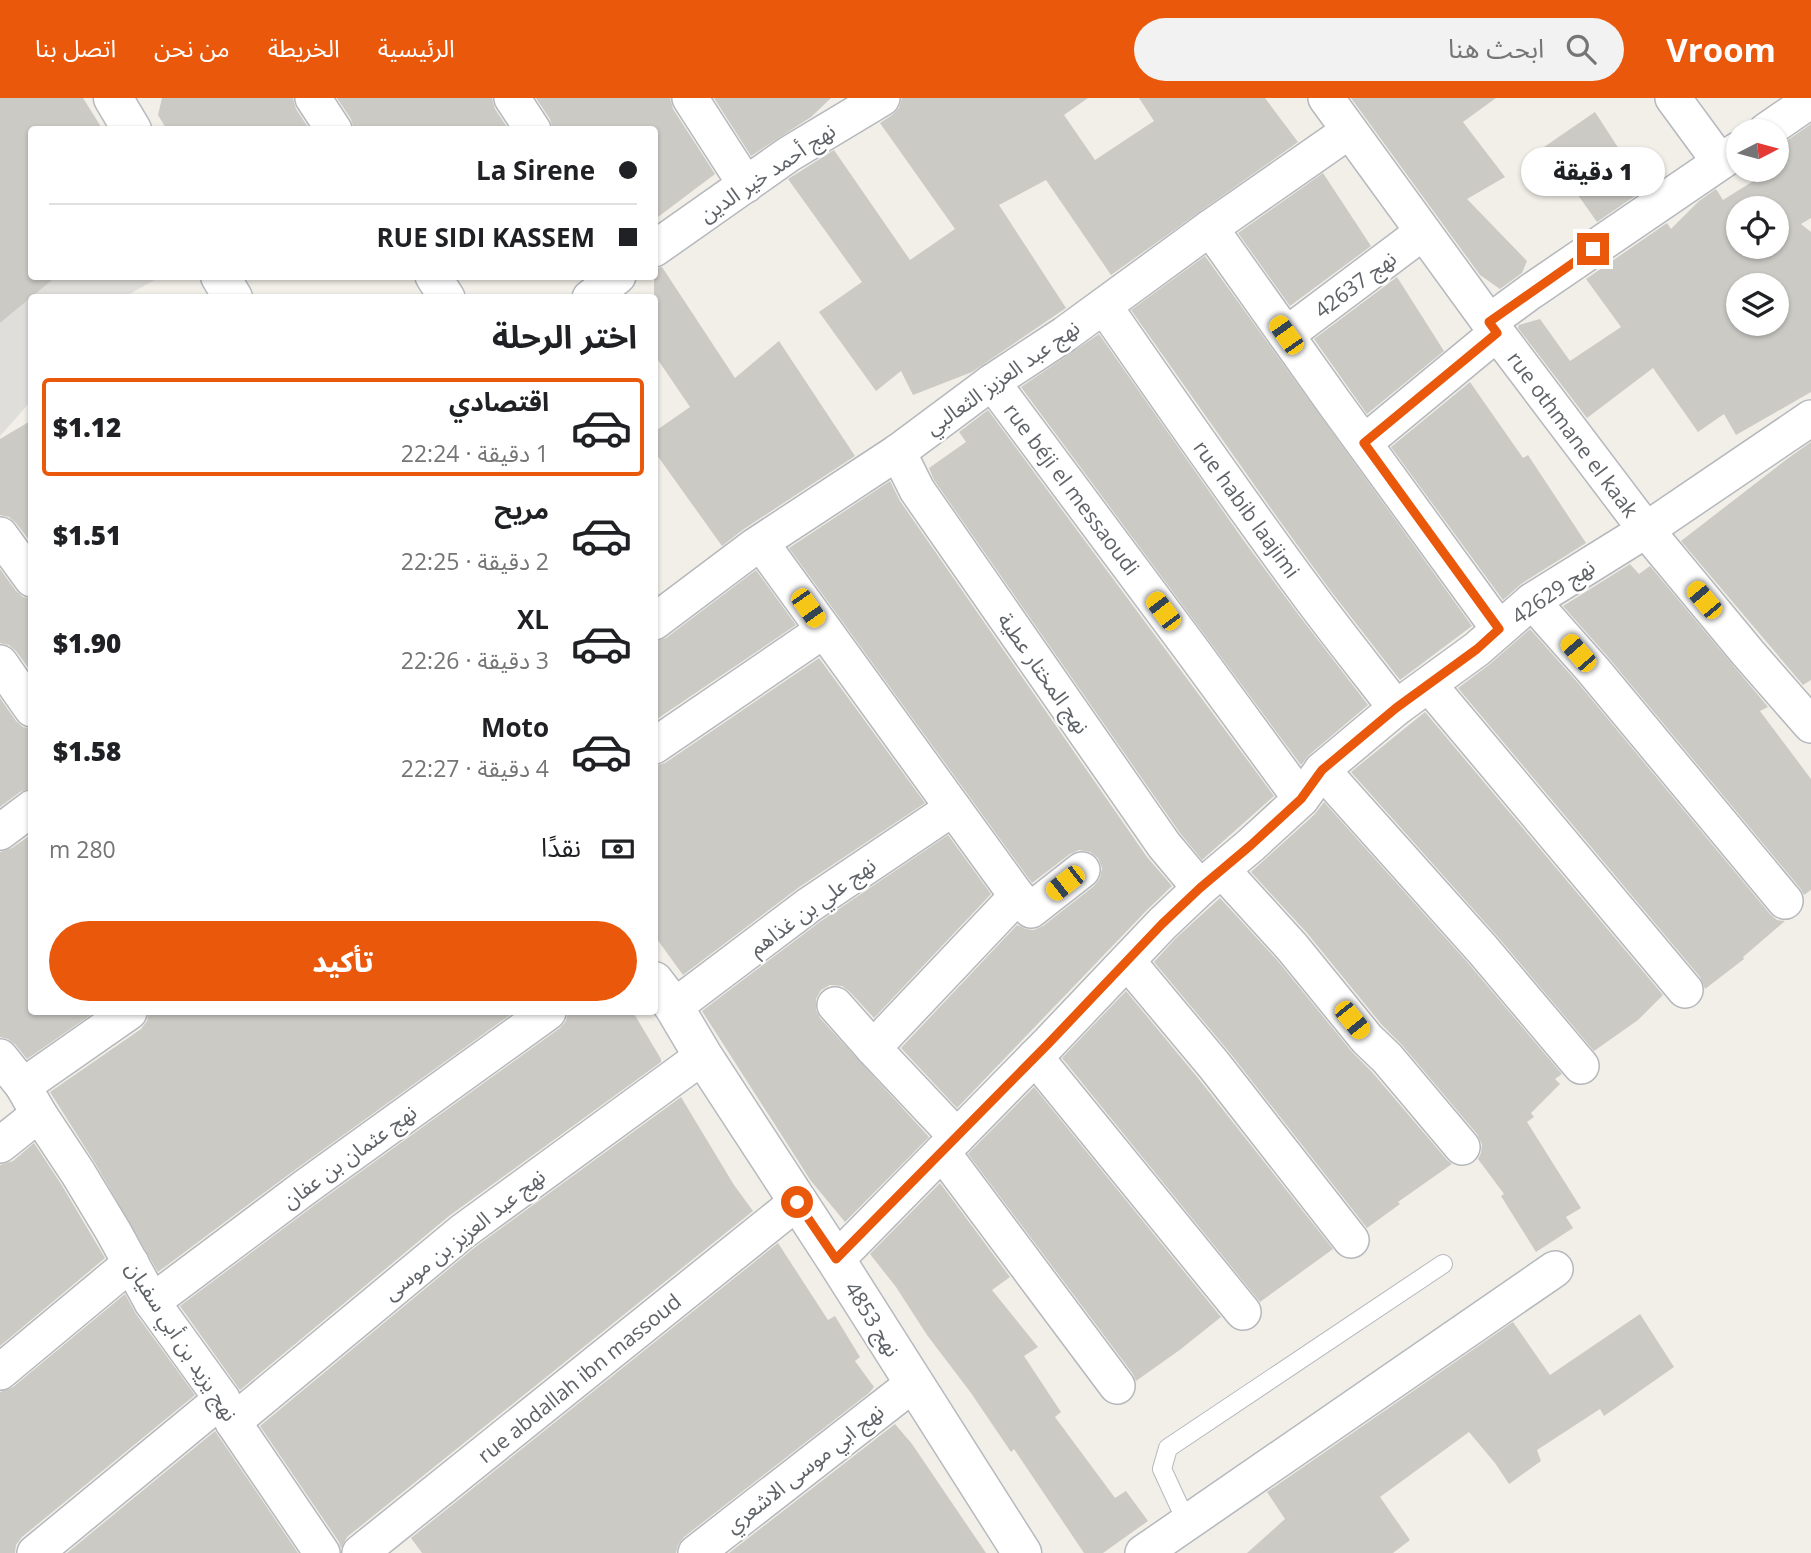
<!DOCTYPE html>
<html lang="ar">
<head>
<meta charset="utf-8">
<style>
  :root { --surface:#fff; --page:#f2f2f2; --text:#202124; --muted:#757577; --line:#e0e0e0; --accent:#ea580c }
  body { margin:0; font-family:"Open Sans","Noto Sans Arabic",sans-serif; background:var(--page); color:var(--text); direction:rtl; height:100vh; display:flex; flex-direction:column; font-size:26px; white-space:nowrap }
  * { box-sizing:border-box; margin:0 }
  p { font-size:23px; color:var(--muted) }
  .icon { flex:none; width:38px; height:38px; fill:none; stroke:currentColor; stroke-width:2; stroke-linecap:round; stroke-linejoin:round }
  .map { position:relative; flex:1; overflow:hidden; direction:ltr }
  .side { position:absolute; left:28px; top:196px; width:630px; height:721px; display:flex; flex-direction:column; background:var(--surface); border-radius:7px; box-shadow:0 2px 5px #0004; direction:rtl }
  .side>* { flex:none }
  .hud { position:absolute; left:28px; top:28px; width:630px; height:154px; border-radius:7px; box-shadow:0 2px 5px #0004; direction:rtl; display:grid; align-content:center; height:154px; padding:0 21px; background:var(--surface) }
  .needle { width:46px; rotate:84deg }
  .buttons { position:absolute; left:1726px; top:21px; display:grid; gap:14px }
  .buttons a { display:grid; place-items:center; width:63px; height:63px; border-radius:50%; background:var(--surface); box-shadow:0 2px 5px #0004; font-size:35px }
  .end { position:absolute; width:32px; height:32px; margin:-16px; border:9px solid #ea580c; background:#fff; box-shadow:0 0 0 4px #fff }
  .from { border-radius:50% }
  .bubble { position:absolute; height:49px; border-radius:24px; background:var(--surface); box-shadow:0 2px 5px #0004; font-size:23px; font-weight:800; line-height:49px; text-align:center; direction:rtl }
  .car { position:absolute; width:21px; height:42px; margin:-21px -10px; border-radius:9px; box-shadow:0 0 5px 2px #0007; background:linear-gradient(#f5c518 24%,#345 0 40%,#f5c518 0 76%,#345 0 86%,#f5c518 0) }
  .hud b { display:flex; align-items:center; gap:24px; height:66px; font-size:26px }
  .hud b+b { border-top:2px solid var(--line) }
  .hud i { width:18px; height:18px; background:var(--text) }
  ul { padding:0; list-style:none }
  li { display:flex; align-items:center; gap:21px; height:98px; margin:0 14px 10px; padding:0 7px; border:4px solid transparent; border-radius:7px }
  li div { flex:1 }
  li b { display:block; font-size:26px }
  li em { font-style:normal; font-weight:800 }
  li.selected { border-color:var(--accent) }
  li>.icon { width:63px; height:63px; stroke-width:1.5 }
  h2 { padding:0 21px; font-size:32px; line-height:84px }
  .pay { display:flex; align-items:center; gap:18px; height:77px; padding:0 21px; font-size:26px }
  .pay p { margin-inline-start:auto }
  .primary-button { display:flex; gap:14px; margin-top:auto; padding:14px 21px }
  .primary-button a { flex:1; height:80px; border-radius:42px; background:var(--accent); color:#fff; font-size:28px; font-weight:800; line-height:80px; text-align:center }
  header { display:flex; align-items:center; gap:42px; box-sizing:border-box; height:98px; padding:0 35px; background:var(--accent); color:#fff }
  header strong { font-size:33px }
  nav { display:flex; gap:38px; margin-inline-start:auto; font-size:24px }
  .search { width:490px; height:63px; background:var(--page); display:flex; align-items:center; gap:18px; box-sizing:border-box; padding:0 24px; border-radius:38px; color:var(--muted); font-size:26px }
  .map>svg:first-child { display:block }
  .industrial { fill:#e0deda }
  .building { fill:#cccac5; fill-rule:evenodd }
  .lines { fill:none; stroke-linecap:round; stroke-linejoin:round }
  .lane-casing { stroke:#b5b8bc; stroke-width:20 }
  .street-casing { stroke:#b5b8bc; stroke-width:38 }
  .secondary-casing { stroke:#b6babf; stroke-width:41 }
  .lane { stroke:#fff; stroke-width:18 }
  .street { stroke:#fff; stroke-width:35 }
  .secondary { stroke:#fff; stroke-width:38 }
  .route { stroke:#ea580c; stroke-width:9 }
  .labels { text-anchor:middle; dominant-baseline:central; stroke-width:5; stroke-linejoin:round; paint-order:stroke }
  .street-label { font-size:21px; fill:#5f6368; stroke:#fff }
</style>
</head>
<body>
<header>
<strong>Vroom</strong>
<div class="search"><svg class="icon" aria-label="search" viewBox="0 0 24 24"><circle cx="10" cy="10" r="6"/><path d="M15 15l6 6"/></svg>ابحث هنا</div>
<nav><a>الرئيسية</a><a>الخريطة</a><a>من نحن</a><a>اتصل بنا</a></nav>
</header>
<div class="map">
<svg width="1811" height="1455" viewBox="0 0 1811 1455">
  <rect width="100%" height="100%" fill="#f1efe8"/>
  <!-- industrial -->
  <path class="industrial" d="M 57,178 L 160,179 L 126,198 L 126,199 L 32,200 L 31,303 L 0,338 L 0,225 Z"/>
  <!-- building -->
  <g class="building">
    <path d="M 0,0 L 83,0 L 103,32 L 32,32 L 32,178 L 57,178 L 0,225 Z"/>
    <path d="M 162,0 L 293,0 L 296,11 L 310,32 L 167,32 L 158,17 Z"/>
    <path d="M 337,0 L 492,0 L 495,11 L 509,32 L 354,32 L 351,21 Z"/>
    <path d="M 536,0 L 670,0 L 673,11 L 715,76 L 654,122 L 654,32 L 553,32 L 550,21 Z"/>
    <path d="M 714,0 L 831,0 L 811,19 L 751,58 Z"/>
    <path d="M 902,0 L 1088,0 L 1064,17 L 1095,62 L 1154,23 L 1139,0 L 1265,0 L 1298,44 L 1111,177 L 1046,82 L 999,107 L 1066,210 L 972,274 L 913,297 L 901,273 L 876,293 L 819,214 L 862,184 L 788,81 L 834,52 L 910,162 L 955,131 L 880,25 L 892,17 L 899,10 Z"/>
    <path d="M 1351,0 L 1496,0 L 1463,24 L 1505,79 L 1467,101 L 1527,163 L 1522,175 L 1500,191 L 1480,177 Z"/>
    <path d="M 1595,14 L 1645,91 L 1597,124 L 1544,49 Z"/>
    <path d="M 1811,26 L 1811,120 L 1801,126 L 1811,134 L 1811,294 L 1736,337 L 1724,316 L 1698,334 L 1653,270 L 1587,320 L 1518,230 L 1519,227 L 1540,221 L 1570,263 L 1621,229 L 1586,181 L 1667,125 L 1671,131 L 1699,103 L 1716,91 L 1723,102 L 1771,72 L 1776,72 L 1776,50 ZM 1738,110 L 1776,110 L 1776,149 L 1738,149 ZM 1738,187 L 1776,187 L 1776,226 L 1738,226 Z"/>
    <path d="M 1323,75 L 1371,148 L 1290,208 L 1238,135 Z"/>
    <path d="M 1205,158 L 1472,528 L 1400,582 L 1330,492 L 1277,419 L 1131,212 Z"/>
    <path d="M 662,169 L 735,280 L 779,243 L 855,358 L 744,431 L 722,448 L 654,353 L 654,334 L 690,309 L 654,256 L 654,171 Z"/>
    <path d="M 1397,179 L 1444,253 L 1367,316 L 1314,241 Z"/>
    <path d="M 1099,236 L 1244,443 L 1298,516 L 1368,607 L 1309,657 L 1301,667 L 1021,289 Z"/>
    <path d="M 1470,284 L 1523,360 L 1528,357 L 1586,445 L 1521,486 L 1503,502 L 1391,349 Z"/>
    <path d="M 988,312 L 1274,698 L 1202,762 L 1180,735 L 934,382 L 929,370 L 966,344 L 959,334 Z"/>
    <path d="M 32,322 L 32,446 L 16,425 L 9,419 L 0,417 L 0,341 Z"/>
    <path d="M 1811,344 L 1811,582 L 1803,587 L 1681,443 L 1787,361 Z"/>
    <path d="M 890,383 L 900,403 L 1147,759 L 1172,788 L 1147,812 L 957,1010 L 901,950 L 1017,827 L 1026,831 L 1034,832 L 1043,828 L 1094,788 L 1100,780 L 1102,770 L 1098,760 L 1090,754 L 1079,752 L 1070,756 L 1032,785 L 789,450 Z"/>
    <path d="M 1630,466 L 1639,476 L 1650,468 L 1768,609 L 1760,613 L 1811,681 L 1811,792 L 1804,797 L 1800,790 L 1608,559 L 1563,508 Z"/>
    <path d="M 0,471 L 16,493 L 23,499 L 32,501 L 32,575 L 16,553 L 9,547 L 0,545 Z"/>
    <path d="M 756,472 L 796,527 L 654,623 L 654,544 L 666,540 Z"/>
    <path d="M 1530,531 L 1578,585 L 1770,816 L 1777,822 L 1785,823 L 1743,859 L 1744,861 L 1705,891 L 1700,879 L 1458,590 L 1490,566 Z"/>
    <path d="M 819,560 L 925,705 L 798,790 L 683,877 L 654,837 L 654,668 L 665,665 Z"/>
    <path d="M 0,600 L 16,623 L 23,629 L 32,631 L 32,690 L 20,694 L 0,709 Z"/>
    <path d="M 1425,614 L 1663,897 L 1638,922 L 1594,953 L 1498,839 L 1351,674 Z"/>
    <path d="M 1324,704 L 1468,865 L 1562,976 L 1555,981 L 1560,986 L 1531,1015 L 1534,1019 L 1527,1024 L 1581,1110 L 1566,1119 L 1573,1130 L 1536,1154 L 1501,1098 L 1504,1096 L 1478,1061 L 1481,1055 L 1482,1046 L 1477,1036 L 1402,947 L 1382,927 L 1307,835 L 1251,774 L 1315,716 Z"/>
    <path d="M 32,736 L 32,914 L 95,914 L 27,961 L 15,946 L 8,941 L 0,939 L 0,754 L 12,750 Z"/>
    <path d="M 948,737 L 991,796 L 874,920 L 850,894 L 842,888 L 830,887 L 821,892 L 816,901 L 816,912 L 820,920 L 929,1039 L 845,1124 L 811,1083 L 702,913 L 821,823 Z"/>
    <path d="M 1220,800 L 1277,862 L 1352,954 L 1372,974 L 1447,1062 L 1452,1066 L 1398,1104 L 1400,1106 L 1367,1130 L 1230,955 L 1154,864 L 1176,840 Z"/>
    <path d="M 1126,893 L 1198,980 L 1333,1151 L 1260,1204 L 1062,960 Z"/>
    <path d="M 149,914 L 514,914 L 292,1074 L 158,1174 L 95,1065 L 50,994 L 141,931 L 147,923 Z"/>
    <path d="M 568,914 L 633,914 L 661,961 L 661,964 L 449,1118 L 240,1292 L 180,1208 L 316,1106 L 560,930 L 566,923 Z"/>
    <path d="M 1034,989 L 1221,1219 L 1181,1251 L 1136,1283 L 1133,1276 L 968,1056 Z"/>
    <path d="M 681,999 L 734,1087 L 753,1113 L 347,1439 L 341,1450 L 339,1444 L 260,1328 L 474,1150 Z"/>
    <path d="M 34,1045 L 61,1086 L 105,1160 L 0,1248 L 0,1067 L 13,1063 Z"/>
    <path d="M 940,1085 L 1010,1179 L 992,1192 L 1038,1249 L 1024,1258 L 1061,1314 L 1055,1319 L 1115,1400 L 1126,1393 L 1148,1423 L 1103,1455 L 1084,1455 L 1014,1351 L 1011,1354 L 971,1295 L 927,1237 L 896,1189 L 870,1156 Z"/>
    <path d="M 778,1145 L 828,1222 L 835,1218 L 860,1259 L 855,1263 L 874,1289 L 869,1295 L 684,1439 L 678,1447 L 676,1455 L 422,1455 L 411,1440 Z"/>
    <path d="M 125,1196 L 136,1216 L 195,1297 L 22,1439 L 16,1447 L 15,1455 L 0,1455 L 0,1294 L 13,1289 Z"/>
    <path d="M 1640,1216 L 1674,1269 L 1604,1318 L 1600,1311 L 1537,1352 L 1541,1363 L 1509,1386 L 1495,1365 L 1469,1334 L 1380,1399 L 1410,1442 L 1393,1455 L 1247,1455 L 1285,1421 L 1267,1394 L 1513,1224 L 1550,1277 Z"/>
    <path d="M 895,1326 L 912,1346 L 986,1455 L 729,1455 Z"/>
    <path d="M 215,1333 L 298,1455 L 67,1455 Z"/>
  </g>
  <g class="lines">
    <defs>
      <path id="lane" d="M 1187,1425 L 1162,1371 L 1168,1350 L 1443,1166"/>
      <g id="street">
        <path d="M 313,0 L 334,32"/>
        <path d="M 512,0 L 533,32"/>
        <path d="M 690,0 L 746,87"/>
        <path d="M 1326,0 L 1497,235 L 1646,432 L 1748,555 L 1811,627"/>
        <path d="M 1673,0 L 1720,64"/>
        <path d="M 1766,33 L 1811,2"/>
        <path d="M 1210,130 L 1333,303 L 1499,531"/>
        <path d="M 654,151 L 789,56 L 882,0"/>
        <path d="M 433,178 L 447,200"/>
        <path d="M 590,200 L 618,178"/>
        <path d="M 1104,208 C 1173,308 1242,407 1314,504 C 1341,540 1369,575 1396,610"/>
        <path d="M 1489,224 L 1530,194 L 1738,52"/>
        <path d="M 1286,237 L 1423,134"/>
        <path d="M 992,284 L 1194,555 L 1301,701"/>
        <path d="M 1364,345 L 1497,235"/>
        <path d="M 898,354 L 917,392 L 1164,747 L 1200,790"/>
        <path d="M 0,437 L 32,481"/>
        <path d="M 761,445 L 1017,798 L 1031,812 L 1082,772"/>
        <path d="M 1532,503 L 1593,572 L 1785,803"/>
        <path d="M 654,524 L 755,448 L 898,354 L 992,284 L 1065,236 L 1210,130 L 1349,33"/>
        <path d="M 0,565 L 32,611"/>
        <path d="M 1429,587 L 1685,892"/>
        <path d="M 654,648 L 824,532"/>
        <path d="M 1322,672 L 1483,852 L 1581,968"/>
        <path d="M 0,734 L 32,710"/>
        <path d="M 1222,772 L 1292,849 L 1367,941 L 1387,960 L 1462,1049"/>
        <path d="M 1127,863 L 1214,967 L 1351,1142"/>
        <path d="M 835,907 L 873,950 L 957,1039"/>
        <path d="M 674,909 L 809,807 L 953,710"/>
        <path d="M 873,950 L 1017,798"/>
        <path d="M 0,959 L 23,988 L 39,1016 L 78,1075 L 113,1133 L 152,1204 L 222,1301 L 233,1324 L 322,1455"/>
        <path d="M 1035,959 L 1243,1214"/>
        <path d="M 23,988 L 129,914"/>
        <path d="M 0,1047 L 39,1016"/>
        <path d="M 942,1054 L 1117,1288"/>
        <path d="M 836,1162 L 1048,946 L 1162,826 L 1200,790 L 1251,747 L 1301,701 L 1322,672 L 1396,610 L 1477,551 L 1532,503 L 1646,432 L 1811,320"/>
        <path d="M 152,1204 L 304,1090 L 548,914"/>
        <path d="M 0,1274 L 131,1165"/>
        <path d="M 233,1324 L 462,1134 L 703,958"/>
        <path d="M 35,1455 L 222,1301"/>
        <path d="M 360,1455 L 797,1104"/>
        <path d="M 696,1455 L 913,1286"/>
        <path d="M 1143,1455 L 1555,1171"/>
      </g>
      <g id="secondary">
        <path d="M 113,0 L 132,32"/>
        <path d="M 220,178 L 233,200"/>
        <path d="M 654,883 L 674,909 L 703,958 L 836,1162 L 1022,1455"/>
      </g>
    </defs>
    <!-- lane casing -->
    <use href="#lane" class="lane-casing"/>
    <!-- street casing -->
    <use href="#street" class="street-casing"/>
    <!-- secondary casing -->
    <use href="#secondary" class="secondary-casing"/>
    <!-- lane -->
    <use href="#lane" class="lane"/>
    <!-- street -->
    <use href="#street" class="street"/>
    <!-- secondary -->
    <use href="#secondary" class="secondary"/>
  </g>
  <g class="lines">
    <!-- route -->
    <path class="route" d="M 797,1104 L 836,1161 L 1048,946 L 1162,826 L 1200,790 L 1251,747 L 1301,701 L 1322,672 L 1396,610 L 1477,551 L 1499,531 L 1364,345 L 1497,235 L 1489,224 L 1593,151"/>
  </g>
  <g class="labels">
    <!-- street labels -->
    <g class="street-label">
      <text transform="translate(767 74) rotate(-34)">نهج أحمد خير الدين</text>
      <text transform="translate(1355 186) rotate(-37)">نهج 42637</text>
      <text transform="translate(1002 279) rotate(-35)">نهج عبد العزيز الثعالبي</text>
      <text transform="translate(1573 336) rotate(53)">rue othmane el kaak</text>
      <text transform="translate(1072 391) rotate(53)">rue béji el messaoudi</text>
      <text transform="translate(1247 411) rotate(54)">rue habib laajimi</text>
      <text transform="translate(1553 493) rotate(-35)">نهج 42629</text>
      <text transform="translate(1044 575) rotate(55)">نهج المختار عطية</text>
      <text transform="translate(812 808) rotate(-36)">نهج علي بن غذاهم</text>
      <text transform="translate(349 1058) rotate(-36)">نهج عثمان بن عفان</text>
      <text transform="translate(464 1136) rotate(-38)">نهج عبد العزيز بن موسى</text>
      <text transform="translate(873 1221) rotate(58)">نهج 4853</text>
      <text transform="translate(182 1243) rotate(57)">نهج يزيد بن أبي سفيان</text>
      <text transform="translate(579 1280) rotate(-39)">rue abdallah ibn massoud</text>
      <text transform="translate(804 1370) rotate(-38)">نهج ابي موسى الاشعري</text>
    </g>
  </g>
</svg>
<div class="buttons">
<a><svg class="needle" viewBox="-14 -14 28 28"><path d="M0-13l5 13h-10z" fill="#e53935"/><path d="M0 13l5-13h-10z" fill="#757577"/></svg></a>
<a><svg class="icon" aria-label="locate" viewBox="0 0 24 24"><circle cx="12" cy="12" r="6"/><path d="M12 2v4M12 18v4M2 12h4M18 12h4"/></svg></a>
<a><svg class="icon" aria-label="layers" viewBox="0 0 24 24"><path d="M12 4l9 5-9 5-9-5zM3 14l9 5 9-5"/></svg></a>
</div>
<i class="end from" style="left:797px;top:1104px"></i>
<i class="end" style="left:1593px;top:151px"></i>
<div class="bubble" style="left:1521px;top:49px;width:144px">1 دقيقة</div>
<i class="car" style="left:1286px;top:237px;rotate:325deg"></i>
<i class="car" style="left:1704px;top:502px;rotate:320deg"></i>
<i class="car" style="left:808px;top:510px;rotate:145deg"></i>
<i class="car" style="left:1163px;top:513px;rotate:323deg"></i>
<i class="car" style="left:1578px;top:555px;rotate:319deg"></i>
<i class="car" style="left:1065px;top:785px;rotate:232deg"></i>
<i class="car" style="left:1352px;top:922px;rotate:141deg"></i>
<div class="hud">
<b><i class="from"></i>La Sirene</b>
<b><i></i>RUE SIDI KASSEM</b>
</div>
<section class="side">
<h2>اختر الرحلة</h2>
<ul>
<li class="selected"><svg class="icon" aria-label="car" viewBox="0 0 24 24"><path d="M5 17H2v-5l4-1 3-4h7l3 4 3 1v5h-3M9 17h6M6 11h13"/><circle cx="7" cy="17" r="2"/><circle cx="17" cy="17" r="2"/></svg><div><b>اقتصادي</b><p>1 دقيقة · 22:24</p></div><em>$1.12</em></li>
<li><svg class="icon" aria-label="car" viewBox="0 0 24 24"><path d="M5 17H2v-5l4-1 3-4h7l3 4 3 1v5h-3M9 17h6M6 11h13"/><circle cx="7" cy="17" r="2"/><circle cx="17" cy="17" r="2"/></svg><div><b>مريح</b><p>2 دقيقة · 22:25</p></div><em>$1.51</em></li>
<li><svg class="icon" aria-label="car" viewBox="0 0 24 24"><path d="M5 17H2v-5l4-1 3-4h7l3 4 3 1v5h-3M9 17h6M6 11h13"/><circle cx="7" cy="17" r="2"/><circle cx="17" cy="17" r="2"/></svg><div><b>XL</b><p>3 دقيقة · 22:26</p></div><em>$1.90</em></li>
<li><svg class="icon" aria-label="car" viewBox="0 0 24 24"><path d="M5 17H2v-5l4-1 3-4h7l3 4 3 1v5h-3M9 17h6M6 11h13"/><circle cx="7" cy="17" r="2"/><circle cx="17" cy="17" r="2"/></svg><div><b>Moto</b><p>4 دقيقة · 22:27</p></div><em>$1.58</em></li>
</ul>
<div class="pay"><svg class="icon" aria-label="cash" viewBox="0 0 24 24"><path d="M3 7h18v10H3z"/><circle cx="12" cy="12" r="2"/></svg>نقدًا<p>280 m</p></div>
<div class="primary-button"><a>تأكيد</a></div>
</section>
</div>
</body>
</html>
